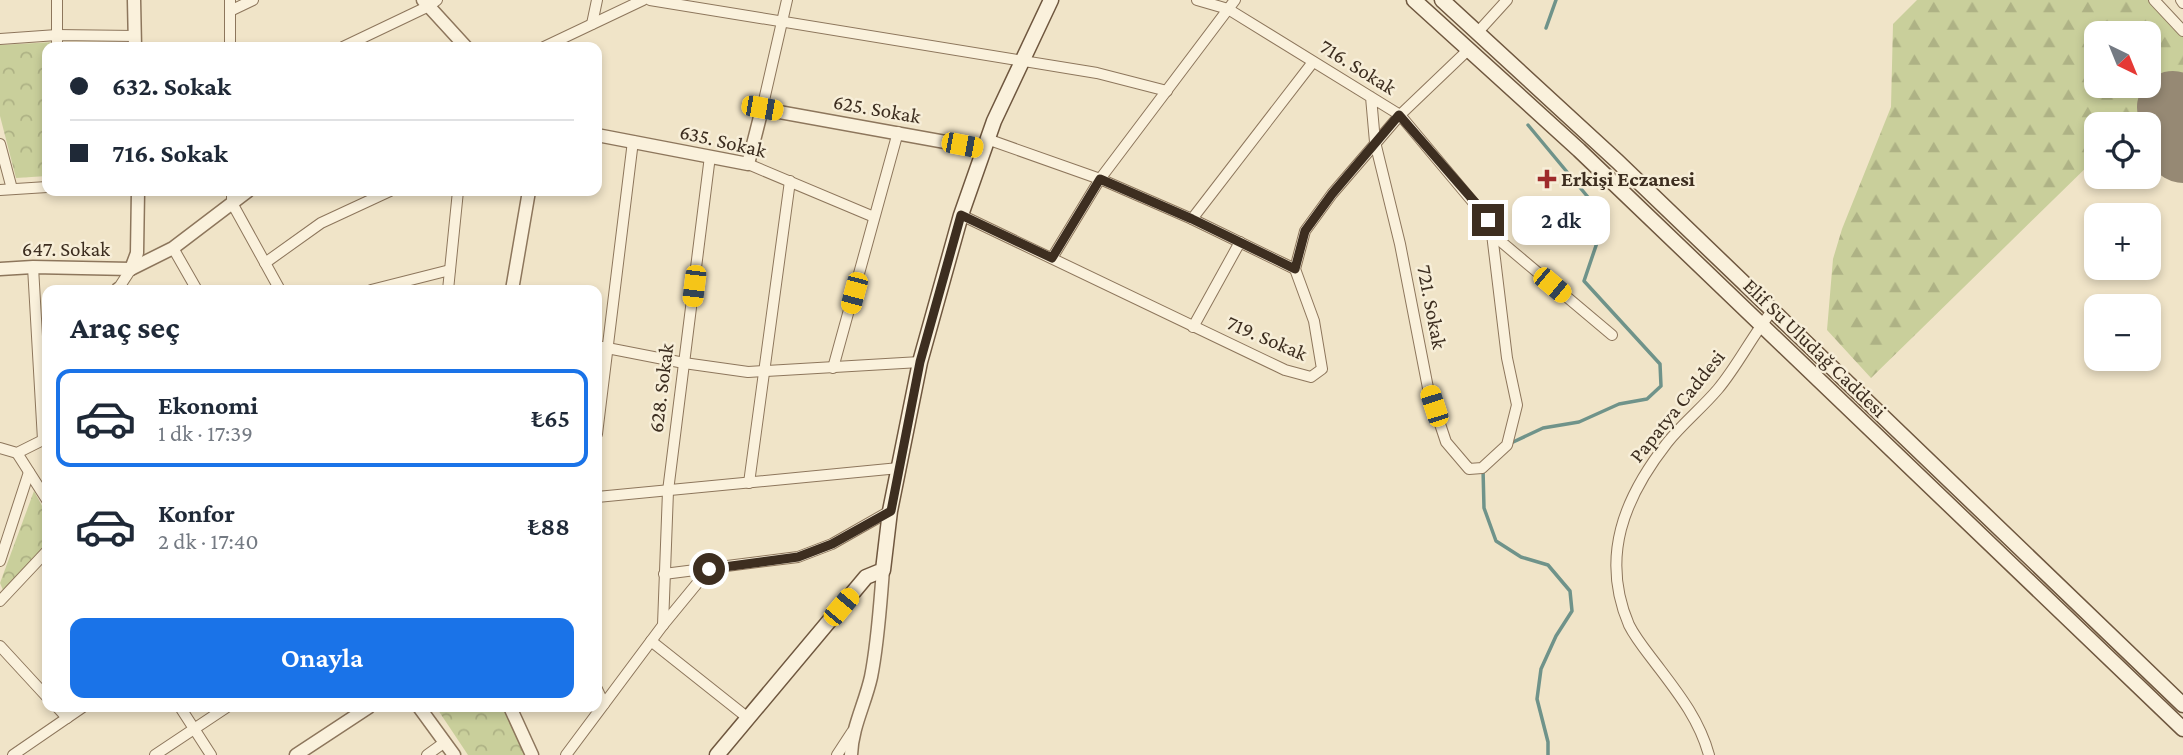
<!DOCTYPE html>
<html lang="tr">
<head>
<meta charset="utf-8">
<style>
  :root { --surface:#fff; --page:#f6f6f7; --text:#1f2937; --muted:#747a83; --line:#e0e1e3; --accent:#1a73e8 }
  body { margin:0; font-family:"Crimson Pro",serif; background:var(--page); color:var(--text); height:100vh; display:flex; flex-direction:column; font-size:26px; white-space:nowrap }
  * { box-sizing:border-box; margin:0 }
  p { font-size:23px; color:var(--muted) }
  .icon { flex:none; width:38px; height:38px; fill:none; stroke:currentColor; stroke-width:2; stroke-linecap:round; stroke-linejoin:round }
  .map { position:relative; flex:1; overflow:hidden }
  .drawer { position:absolute; left:42px; top:285px; width:560px; height:427px; display:flex; flex-direction:column; background:var(--surface); border-radius:14px; box-shadow:0 4px 10px #0003 }
  .drawer>* { flex:none }
  .guide { position:absolute; left:42px; top:42px; width:560px; height:154px; border-radius:14px; box-shadow:0 4px 10px #0003; display:grid; align-content:center; height:154px; padding:0 28px; background:var(--surface) }
  .needle { width:46px; rotate:137deg }
  .fabs { position:absolute; left:2084px; top:21px; display:grid; gap:14px }
  .fabs a { display:grid; place-items:center; width:77px; height:77px; border-radius:14px; background:var(--surface); box-shadow:0 4px 10px #0003; font-size:35px }
  .end { position:absolute; width:32px; height:32px; margin:-16px; border:9px solid #3d2e20; background:#fff; box-shadow:0 0 0 4px #fff }
  .from { border-radius:50% }
  .bubble { position:absolute; height:49px; border-radius:14px; background:var(--surface); box-shadow:0 4px 10px #0003; font-size:23px; font-weight:600; line-height:49px; text-align:center }
  .car { position:absolute; width:21px; height:42px; margin:-21px -10px; border-radius:9px; box-shadow:0 0 5px 2px #0007; background:linear-gradient(#f5c518 24%,#345 0 40%,#f5c518 0 76%,#345 0 86%,#f5c518 0) }
  .guide b { display:flex; align-items:center; gap:24px; height:66px; font-size:26px }
  .guide b+b { border-top:2px solid var(--line) }
  .guide i { width:18px; height:18px; background:var(--text) }
  ul { padding:0; list-style:none }
  li { display:flex; align-items:center; gap:21px; height:98px; margin:0 14px 10px; padding:0 14px; border:4px solid transparent; border-radius:14px }
  li div { flex:1 }
  li b { display:block; font-size:26px }
  li em { font-style:normal; font-weight:600 }
  li.active { border-color:var(--accent) }
  li>.icon { width:63px; height:63px; stroke-width:1.5 }
  h2 { padding:0 28px; font-size:32px; line-height:84px }
  .primary-button { display:flex; gap:14px; margin-top:auto; padding:14px 28px }
  .primary-button a { flex:1; height:80px; border-radius:14px; background:var(--accent); color:#fff; font-size:28px; font-weight:600; line-height:80px; text-align:center }
  .map>svg:first-child { display:block }
  .forest { fill:url(#forest-firs); fill-rule:evenodd }
  .park { fill:url(#park-crowns) }
  .lines { fill:none; stroke-linecap:round; stroke-linejoin:round }
  .stream { stroke:#6f938a; stroke-width:3.5 }
  .runway { stroke:#968974; stroke-width:72 }
  .minor-casing { stroke:#8d765c; stroke-width:12 }
  .tertiary-casing { stroke:#8d765c; stroke-width:15 }
  .secondary-casing { stroke:#6f573f; stroke-width:17 }
  .minor { stroke:#faf1dc; stroke-width:10 }
  .tertiary { stroke:#faf1dc; stroke-width:12 }
  .secondary { stroke:#faf1dc; stroke-width:14 }
  .route { stroke:#3d2e20; stroke-width:9 }
  .poi-dot { fill:#9e2a2b; stroke:#f7eed8; stroke-width:2.5 }
  .labels { text-anchor:middle; dominant-baseline:central; stroke-width:5; stroke-linejoin:round; paint-order:stroke }
  .street-label { font-size:21px; fill:#3d2e20; stroke:#f7eed8 }
  .poi-label { font-size:21px; font-weight:bold; fill:#3d2e20; stroke:#f7eed8; text-anchor:start }
</style>
</head>
<body>
<div class="map">
<svg width="2183" height="755" viewBox="0 0 2183 755">
  <defs>
    <pattern id="forest-firs" width="22" height="20" patternUnits="userSpaceOnUse" patternTransform="scale(1.75)"><rect width="22" height="20" fill="#c9cf9b"/><path d="M5 1l3.5 6h-7zM16 11l3.5 6h-7z" fill="#aeb285"/></pattern>
    <pattern id="park-crowns" width="20" height="18" patternUnits="userSpaceOnUse" patternTransform="scale(1.75)"><rect width="20" height="18" fill="#c9cf9b"/><path d="M2 6a3 3 0 1 1 6 0M12 15a3 3 0 1 1 6 0" fill="none" stroke="#aeb285"/></pattern>
  </defs>
  <rect width="100%" height="100%" fill="#f0e4c8"/>
  <!-- forest -->
  <path class="forest" d="M 1917,0 L 2150,0 L 2183,33 L 2183,73 L 2131,124 L 2096,124 L 2096,158 L 1871,378 L 1827,330 L 1833,259 L 1842,229 L 1891,107 L 1893,24 ZM 2096,33 L 2149,33 L 2149,86 L 2096,86 Z"/>
  <!-- park -->
  <g class="park">
    <path d="M 54,42 L 54,47 L 47,47 L 47,176 L 16,178 L 0,116 L 0,45 Z"/>
    <path d="M 34,491 L 47,515 L 47,545 L 3,590 L 0,583 Z"/>
    <path d="M 436,707 L 504,707 L 527,755 L 468,755 Z"/>
  </g>
  <g class="lines">
    <!-- stream -->
    <g class="stream">
      <path d="M 1546,28 L 1556,0"/>
      <path d="M 1511,443 L 1543,428 L 1579,422 L 1619,404 L 1647,399 L 1661,386 L 1660,364 L 1584,281 L 1602,228 L 1592,202 L 1528,125"/>
      <path d="M 1483,469 L 1484,508 L 1496,541 L 1521,557 L 1548,565 L 1570,591 L 1572,611 L 1556,636 L 1541,669 L 1537,699 L 1548,742 L 1548,755"/>
    </g>
    <!-- runway -->
    <path class="runway" d="M 2173,107 L 2183,147"/>
    <defs>
      <g id="minor">
        <path d="M 57,0 L 57,47"/>
        <path d="M 230,0 L 230,47"/>
        <path d="M 650,0 L 1097,73 L 1167,91"/>
        <path d="M 1197,0 L 1228,9 L 1400,115 L 1488,220 L 1492,234 L 1507,358 L 1517,405 L 1507,445 L 1482,468 L 1469,469 L 1446,442 L 1428,388 L 1400,244 L 1375,142 L 1371,97"/>
        <path d="M 2154,0 L 2183,31"/>
        <path d="M 2181,0 L 2183,3"/>
        <path d="M 230,11 L 253,0"/>
        <path d="M 592,24 L 597,0"/>
        <path d="M 1477,33 L 1507,0"/>
        <path d="M 0,39 L 57,35 L 135,36"/>
        <path d="M 343,47 L 429,6 L 437,0"/>
        <path d="M 544,47 L 643,0"/>
        <path d="M 762,109 L 787,0"/>
        <path d="M 987,139 L 1100,179 L 1192,219 L 1295,269"/>
        <path d="M 0,144 L 12,189"/>
        <path d="M 748,164 L 874,217"/>
        <path d="M 0,190 L 47,187"/>
        <path d="M 232,191 L 232,203 L 280,290"/>
        <path d="M 961,215 L 1285,370 L 1311,377 L 1322,369 L 1314,321 L 1295,269 L 1305,231 L 1332,194 L 1400,115 L 1468,50"/>
        <path d="M 1192,219 L 1313,62"/>
        <path d="M 1492,234 L 1612,335"/>
        <path d="M 173,248 L 197,290"/>
        <path d="M 1052,258 L 1100,179 L 1235,0"/>
        <path d="M 265,263 L 321,223 L 390,191"/>
        <path d="M 33,267 L 43,440"/>
        <path d="M 118,289 L 131,269"/>
        <path d="M 371,290 L 450,270"/>
        <path d="M 448,290 L 458,191"/>
        <path d="M 1193,327 L 1240,242"/>
        <path d="M 597,346 L 684,363 L 748,372 L 920,362"/>
        <path d="M 833,368 L 898,132"/>
        <path d="M 597,434 L 633,141"/>
        <path d="M 0,448 L 17,453 L 47,438"/>
        <path d="M 17,453 L 47,500"/>
        <path d="M 749,483 L 790,181"/>
        <path d="M 597,497 L 899,468"/>
        <path d="M 0,561 L 29,472"/>
        <path d="M 664,574 L 798,557 L 832,544 L 890,511"/>
        <path d="M 0,601 L 47,551"/>
        <path d="M 663,625 L 668,491 L 710,156"/>
        <path d="M 651,641 L 748,718"/>
        <path d="M 0,646 L 47,697"/>
        <path d="M 597,689 L 604,704"/>
        <path d="M 57,707 L 67,718"/>
        <path d="M 180,707 L 211,755"/>
        <path d="M 13,755 L 83,707"/>
        <path d="M 155,755 L 227,707"/>
        <path d="M 427,755 L 445,742"/>
        <path d="M 566,755 L 663,625 L 709,569"/>
        <path d="M 837,755 L 852,732"/>
        <path d="M 1709,755 C 1699,719 1678,693 1656,664 C 1647,652 1636,639 1629,625 C 1600,557 1624,498 1667,443 C 1682,424 1702,408 1718,389 C 1738,365 1752,336 1772,311"/>
      </g>
      <g id="tertiary">
        <path d="M 134,0 L 135,47"/>
        <path d="M 423,0 L 466,47"/>
        <path d="M 597,135 L 748,164 L 762,109 L 984,149"/>
        <path d="M 0,269 L 33,267 L 131,269 L 173,248 L 248,191"/>
        <path d="M 131,269 L 137,253 L 138,191"/>
        <path d="M 118,289 L 118,290"/>
        <path d="M 512,290 L 529,191"/>
        <path d="M 419,707 L 454,755"/>
        <path d="M 510,707 L 532,755"/>
        <path d="M 296,755 L 369,707"/>
        <path d="M 851,755 C 852,727 865,704 871,677 C 878,642 880,606 883,570"/>
      </g>
      <g id="secondary">
        <path d="M 1414,0 L 1579,150 L 2183,729"/>
        <path d="M 1442,0 L 1617,161 L 2183,705"/>
        <path d="M 717,755 L 866,577 L 883,570 L 890,511 L 920,362 L 961,215 L 994,121 L 1051,0"/>
      </g>
    </defs>
    <!-- minor casing -->
    <use href="#minor" class="minor-casing"/>
    <!-- tertiary casing -->
    <use href="#tertiary" class="tertiary-casing"/>
    <!-- secondary casing -->
    <use href="#secondary" class="secondary-casing"/>
    <!-- minor -->
    <use href="#minor" class="minor"/>
    <!-- tertiary -->
    <use href="#tertiary" class="tertiary"/>
    <!-- secondary -->
    <use href="#secondary" class="secondary"/>
  </g>
  <g class="lines">
    <!-- route -->
    <path class="route" d="M 709,569 L 798,557 L 832,544 L 891,511 L 920,362 L 961,215 L 1052,258 L 1100,179 L 1192,219 L 1295,269 L 1305,231 L 1332,194 L 1399,115 L 1480,208 L 1488,220"/>
  </g>
  <!-- markers -->
  <path class="poi-dot" d="M1543.5 168.5h7v7h7v7h-7v7h-7v-7h-7v-7h7z"/>
  <g class="labels">
    <!-- street labels -->
    <g class="street-label">
      <text transform="translate(1358 67) rotate(32)">716. Sokak</text>
      <text transform="translate(877 109) rotate(10)">625. Sokak</text>
      <text transform="translate(723 141) rotate(13)">635. Sokak</text>
      <text x="66" y="249">647. Sokak</text>
      <text transform="translate(1432 307) rotate(79)">721. Sokak</text>
      <text transform="translate(1267 338) rotate(23)">719. Sokak</text>
      <text transform="translate(1815 348) rotate(44)">Elif Su Uludağ Caddesi</text>
      <text transform="translate(661 388) rotate(-83)">628. Sokak</text>
      <text transform="translate(1677 406) rotate(-51)">Papatya Caddesi</text>
    </g>
    <!-- poi labels -->
    <g class="poi-label">
      <text x="1561" y="179">Erkişi Eczanesi</text>
    </g>
  </g>
</svg>
<div class="fabs">
<a><svg class="needle" viewBox="-14 -14 28 28"><path d="M0-13l5 13h-10z" fill="#e53935"/><path d="M0 13l5-13h-10z" fill="#747a83"/></svg></a>
<a><svg class="icon" aria-label="locate" viewBox="0 0 24 24"><circle cx="12" cy="12" r="6"/><path d="M12 2v4M12 18v4M2 12h4M18 12h4"/></svg></a>
<a>+</a>
<a>−</a>
</div>
<i class="end from" style="left:709px;top:569px"></i>
<i class="end" style="left:1488px;top:220px"></i>
<div class="bubble" style="left:1512px;top:196px;width:98px">2 dk</div>
<i class="car" style="left:762px;top:108px;rotate:100deg"></i>
<i class="car" style="left:962px;top:145px;rotate:101deg"></i>
<i class="car" style="left:1552px;top:285px;rotate:130deg"></i>
<i class="car" style="left:694px;top:286px;rotate:187deg"></i>
<i class="car" style="left:854px;top:293px;rotate:195deg"></i>
<i class="car" style="left:1434px;top:406px;rotate:342deg"></i>
<i class="car" style="left:841px;top:607px;rotate:40deg"></i>
<div class="guide">
<b><i class="from"></i>632. Sokak</b>
<b><i></i>716. Sokak</b>
</div>
<section class="drawer">
<h2>Araç seç</h2>
<ul>
<li class="active"><svg class="icon" aria-label="car" viewBox="0 0 24 24"><path d="M5 17H2v-5l4-1 3-4h7l3 4 3 1v5h-3M9 17h6M6 11h13"/><circle cx="7" cy="17" r="2"/><circle cx="17" cy="17" r="2"/></svg><div><b>Ekonomi</b><p>1 dk · 17:39</p></div><em>₺65</em></li>
<li><svg class="icon" aria-label="car" viewBox="0 0 24 24"><path d="M5 17H2v-5l4-1 3-4h7l3 4 3 1v5h-3M9 17h6M6 11h13"/><circle cx="7" cy="17" r="2"/><circle cx="17" cy="17" r="2"/></svg><div><b>Konfor</b><p>2 dk · 17:40</p></div><em>₺88</em></li>
</ul>
<div class="primary-button"><a>Onayla</a></div>
</section>
</div>
</body>
</html>
